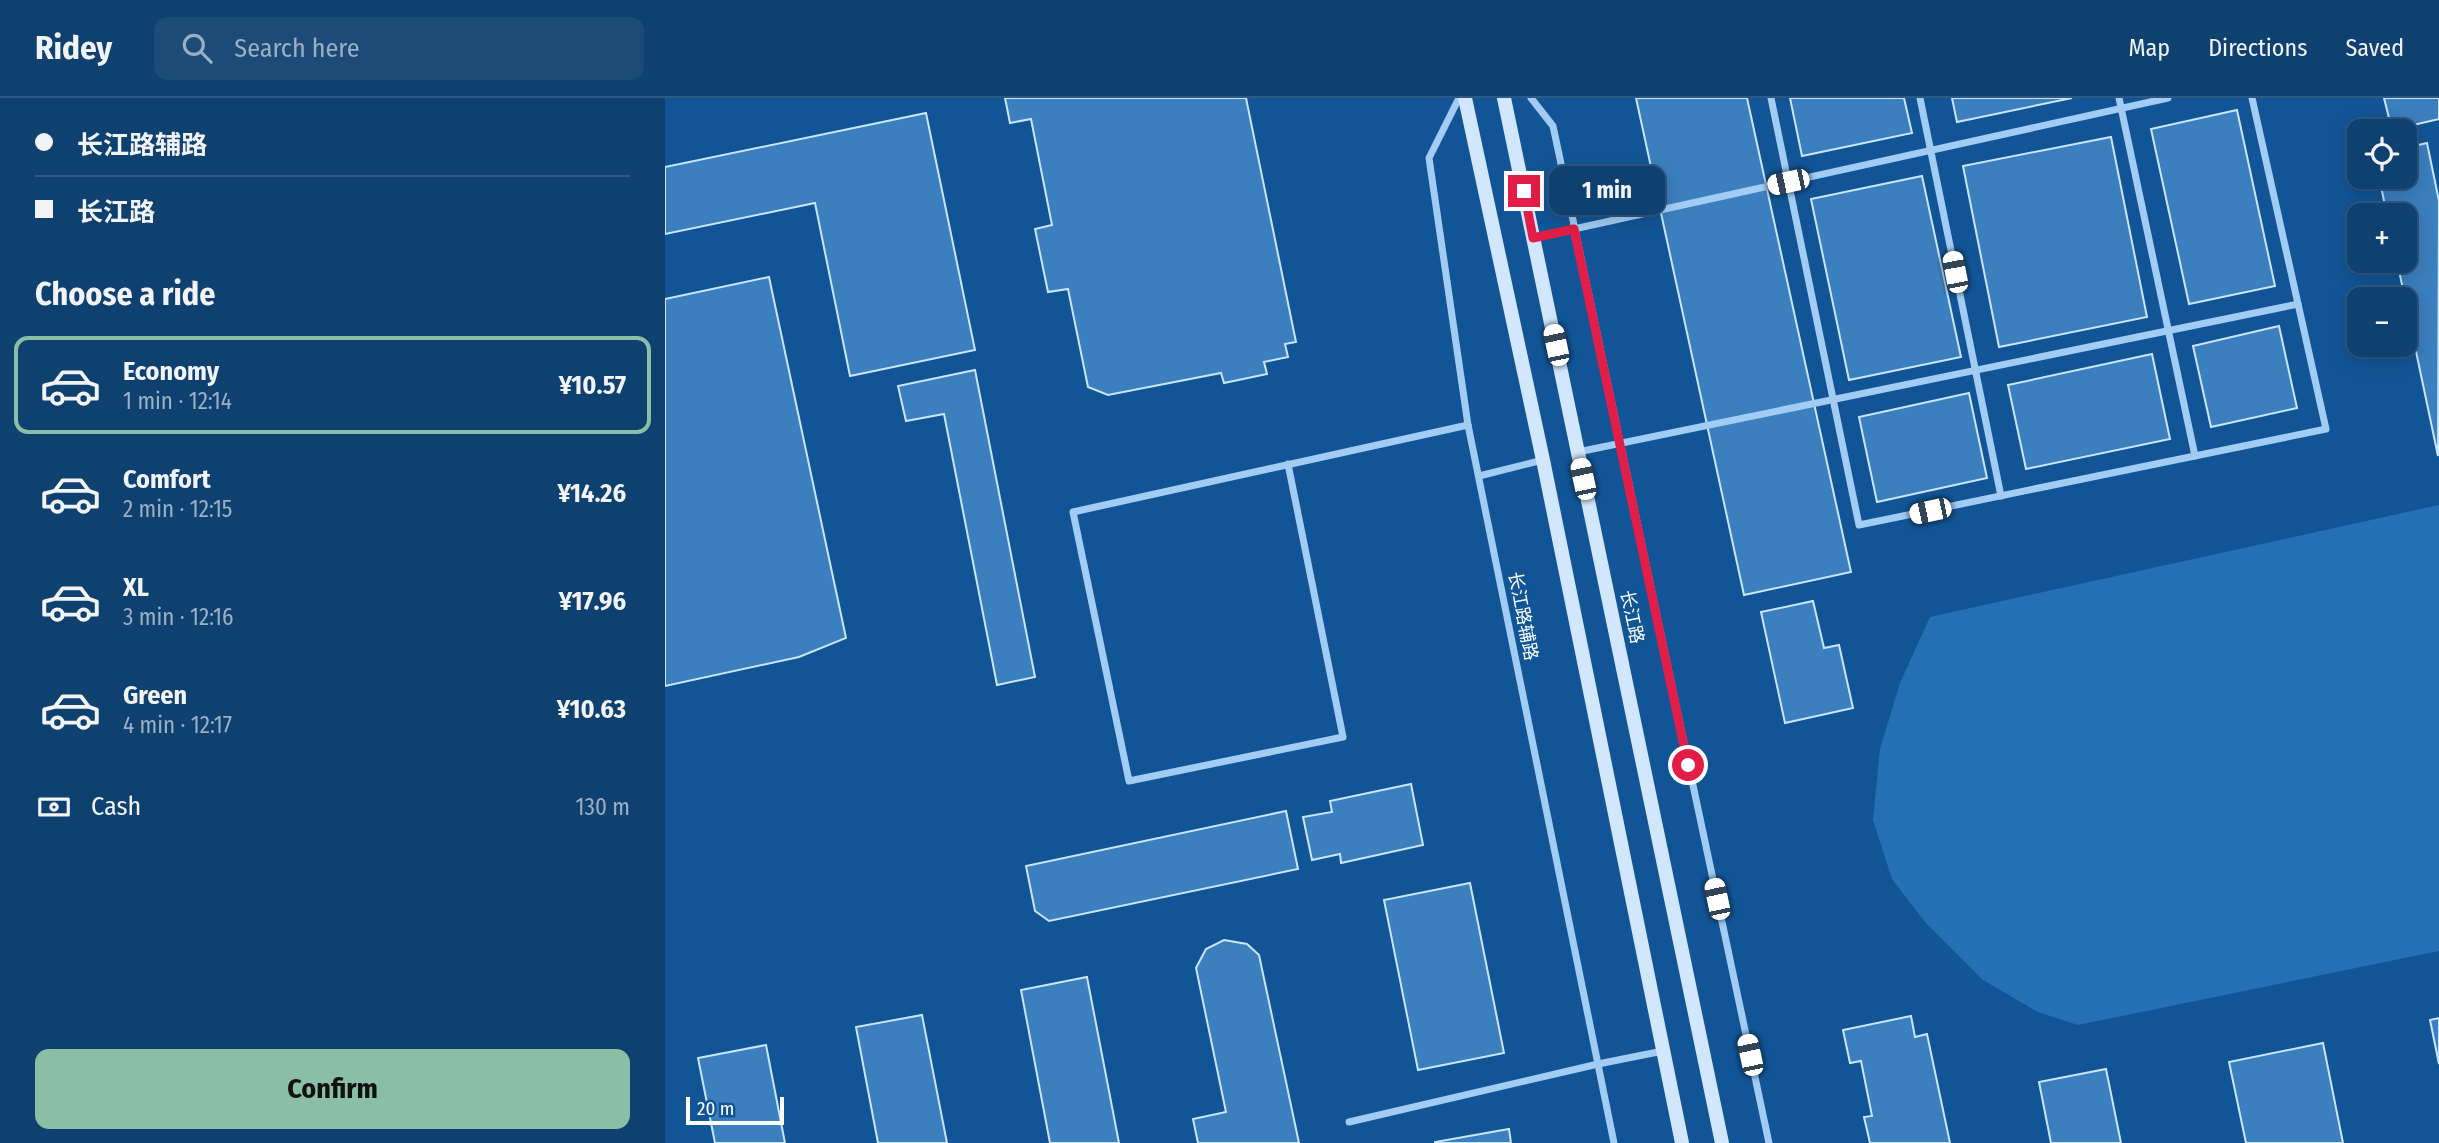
<!DOCTYPE html>
<html lang="en">
<head>
<meta charset="utf-8">
<style>
  :root { --surface:#0e4070; --page:#1c4b78; --text:#f1f3f6; --muted:#9bafc3; --line:#2e5983; --accent:#8abfa5 }
  body { margin:0; font-family:"Fira Sans Condensed","Noto Sans SC",sans-serif; background:var(--page); color:var(--text); height:100vh; display:flex; flex-direction:column; font-size:26px; white-space:nowrap }
  * { box-sizing:border-box; margin:0 }
  p { font-size:23px; color:var(--muted) }
  .icon { flex:none; width:38px; height:38px; fill:none; stroke:currentColor; stroke-width:2; stroke-linecap:round; stroke-linejoin:round }
  .map { position:relative; flex:1; overflow:hidden }
  .side { display:flex; flex-direction:column; background:var(--surface); width:665px }
  .side>* { flex:none }
  .top-card { display:grid; align-content:center; height:154px; padding:0 35px; background:var(--surface) }
  .buttons { position:absolute; left:1682px; top:21px; display:grid; gap:14px }
  .buttons a { display:grid; place-items:center; width:70px; height:70px; border-radius:14px; background:var(--surface); box-shadow:0 4px 18px #0003,0 0 0 2px var(--line); font-size:35px }
  .scale { position:absolute; left:21px; bottom:18px; width:98px; box-sizing:border-box; padding-left:7px; border:4px solid #fff; border-top:0; font-size:19px; line-height:24px; white-space:nowrap; color:#fff; -webkit-text-stroke:5px #125596; paint-order:stroke }
  .end { position:absolute; width:32px; height:32px; margin:-16px; border:9px solid #e11d48; background:#fff; box-shadow:0 0 0 4px #fff }
  .from { border-radius:50% }
  .bubble { position:absolute; height:49px; border-radius:14px; background:var(--surface); box-shadow:0 4px 18px #0003,0 0 0 2px var(--line); font-size:23px; font-weight:700; line-height:49px; text-align:center }
  .car { position:absolute; width:21px; height:42px; margin:-21px -10px; border-radius:9px; box-shadow:0 0 5px 2px #0007; background:linear-gradient(#fff 24%,#345 0 40%,#fff 0 76%,#345 0 86%,#fff 0) }
  .top-card b { display:flex; align-items:center; gap:24px; height:66px; font-size:26px }
  .top-card b+b { border-top:2px solid var(--line) }
  .top-card i { width:18px; height:18px; background:var(--text) }
  ul { padding:0; list-style:none }
  li { display:flex; align-items:center; gap:21px; height:98px; margin:0 14px 10px; padding:0 21px; border:4px solid transparent; border-radius:14px }
  li div { flex:1 }
  li b { display:block; font-size:26px }
  li em { font-style:normal; font-weight:700 }
  li.current { border-color:var(--accent) }
  li>.icon { width:63px; height:63px; stroke-width:1.5 }
  h2 { padding:0 35px; font-size:32px; line-height:84px }
  .pay { display:flex; align-items:center; gap:18px; height:77px; padding:0 35px; font-size:26px }
  .pay p { margin-inline-start:auto }
  .action { display:flex; gap:14px; margin-top:auto; padding:14px 35px }
  .action a { flex:1; height:80px; border-radius:14px; background:var(--accent); color:#111; font-size:28px; font-weight:700; line-height:80px; text-align:center }
  header { display:flex; align-items:center; gap:42px; box-sizing:border-box; height:98px; padding:0 35px; background:var(--surface); border-bottom:2px solid var(--line) }
  header strong { font-size:33px }
  nav { display:flex; gap:38px; margin-inline-start:auto; font-size:24px }
  .search { width:490px; height:63px; background:var(--page); display:flex; align-items:center; gap:18px; box-sizing:border-box; padding:0 24px; border-radius:14px; color:var(--muted); font-size:26px }
  main { display:flex; flex:1; min-height:0 }
  .map>svg:first-child { display:block }
  .green { fill:#2570b5 }
  .building { fill:#3b7fbe; stroke:#cae5fd; stroke-width:2 }
  .lines { fill:none; stroke-linecap:round; stroke-linejoin:round }
  .minor { stroke:#a2ccf3; stroke-width:7 }
  .secondary { stroke:#d2e7fd; stroke-width:14 }
  .route { stroke:#e11d48; stroke-width:9 }
  .labels { text-anchor:middle; dominant-baseline:central; stroke-width:7; stroke-linejoin:round; paint-order:stroke }
  .street-label { font-size:18px; fill:#fff; stroke:#125596 }
</style>
</head>
<body>
<header>
<strong>Ridey</strong>
<div class="search"><svg class="icon" aria-label="search" viewBox="0 0 24 24"><circle cx="10" cy="10" r="6"/><path d="M15 15l6 6"/></svg>Search here</div>
<nav><a>Map</a><a>Directions</a><a>Saved</a></nav>
</header>
<main>
<section class="side">
<div class="top-card">
<b><i class="from"></i>长江路辅路</b>
<b><i></i>长江路</b>
</div>
<h2>Choose a ride</h2>
<ul>
<li class="current"><svg class="icon" aria-label="car" viewBox="0 0 24 24"><path d="M5 17H2v-5l4-1 3-4h7l3 4 3 1v5h-3M9 17h6M6 11h13"/><circle cx="7" cy="17" r="2"/><circle cx="17" cy="17" r="2"/></svg><div><b>Economy</b><p>1 min · 12:14</p></div><em>¥10.57</em></li>
<li><svg class="icon" aria-label="car" viewBox="0 0 24 24"><path d="M5 17H2v-5l4-1 3-4h7l3 4 3 1v5h-3M9 17h6M6 11h13"/><circle cx="7" cy="17" r="2"/><circle cx="17" cy="17" r="2"/></svg><div><b>Comfort</b><p>2 min · 12:15</p></div><em>¥14.26</em></li>
<li><svg class="icon" aria-label="car" viewBox="0 0 24 24"><path d="M5 17H2v-5l4-1 3-4h7l3 4 3 1v5h-3M9 17h6M6 11h13"/><circle cx="7" cy="17" r="2"/><circle cx="17" cy="17" r="2"/></svg><div><b>XL</b><p>3 min · 12:16</p></div><em>¥17.96</em></li>
<li><svg class="icon" aria-label="car" viewBox="0 0 24 24"><path d="M5 17H2v-5l4-1 3-4h7l3 4 3 1v5h-3M9 17h6M6 11h13"/><circle cx="7" cy="17" r="2"/><circle cx="17" cy="17" r="2"/></svg><div><b>Green</b><p>4 min · 12:17</p></div><em>¥10.63</em></li>
</ul>
<div class="pay"><svg class="icon" aria-label="cash" viewBox="0 0 24 24"><path d="M3 7h18v10H3z"/><circle cx="12" cy="12" r="2"/></svg>Cash<p>130 m</p></div>
<div class="action"><a>Confirm</a></div>
</section>
<div class="map">
<svg width="1774" height="1045" viewBox="0 0 1774 1045">
  <rect width="100%" height="100%" fill="#125596"/>
  <!-- green -->
  <path class="green" d="M 1774,407 L 1774,853 L 1413,927 L 1373,914 L 1318,882 L 1260,824 L 1227,781 L 1208,722 L 1215,651 L 1235,585 L 1265,519 Z"/>
  <!-- building -->
  <g class="building">
    <path d="M 340,0 L 581,0 L 631,244 L 620,246 L 623,259 L 599,264 L 602,276 L 559,285 L 556,275 L 443,297 L 423,289 L 403,191 L 383,194 L 370,131 L 387,127 L 366,21 L 345,25 Z"/>
    <path d="M 971,0 L 1082,0 L 1186,474 L 1079,497 Z"/>
    <path d="M 1125,0 L 1239,0 L 1247,35 L 1137,58 Z"/>
    <path d="M 1287,0 L 1407,0 L 1292,24 Z"/>
    <path d="M 1719,0 L 1774,0 L 1774,21 L 1727,32 Z"/>
    <path d="M 1572,12 L 1610,188 L 1524,206 L 1486,31 Z"/>
    <path d="M 261,15 L 310,252 L 185,278 L 150,105 L 0,136 L 0,69 Z"/>
    <path d="M 1446,39 L 1482,219 L 1334,249 L 1298,68 Z"/>
    <path d="M 1762,45 L 1774,103 L 1773,358 L 1732,163 L 1740,163 L 1740,117 L 1722,117 L 1714,79 L 1740,79 L 1740,50 Z"/>
    <path d="M 1257,78 L 1296,259 L 1184,282 L 1146,101 Z"/>
    <path d="M 104,179 L 181,540 L 134,559 L 0,588 L 0,201 Z"/>
    <path d="M 1614,228 L 1632,310 L 1546,329 L 1528,248 Z"/>
    <path d="M 1487,256 L 1505,341 L 1361,371 L 1343,287 Z"/>
    <path d="M 310,272 L 370,579 L 332,587 L 279,316 L 241,323 L 233,288 Z"/>
    <path d="M 1304,295 L 1322,380 L 1212,404 L 1194,319 Z"/>
    <path d="M 1148,503 L 1159,550 L 1174,547 L 1188,610 L 1120,625 L 1096,514 Z"/>
    <path d="M 746,686 L 758,747 L 676,765 L 675,756 L 647,762 L 638,719 L 667,714 L 665,703 Z"/>
    <path d="M 621,713 L 633,771 L 384,823 L 370,813 L 361,768 Z"/>
    <path d="M 805,785 L 839,955 L 753,972 L 719,802 Z"/>
    <path d="M 559,842 L 582,846 L 594,857 L 634,1045 L 533,1045 L 528,1021 L 561,1014 L 531,870 L 541,851 Z"/>
    <path d="M 422,879 L 454,1045 L 385,1045 L 356,892 Z"/>
    <path d="M 257,917 L 282,1045 L 213,1045 L 191,929 Z"/>
    <path d="M 1246,918 L 1250,939 L 1262,936 L 1285,1045 L 1205,1045 L 1199,1019 L 1207,1018 L 1196,963 L 1185,965 L 1178,932 Z"/>
    <path d="M 1774,920 L 1774,966 L 1765,922 Z"/>
    <path d="M 1658,945 L 1678,1045 L 1581,1045 L 1564,964 Z"/>
    <path d="M 101,947 L 120,1045 L 50,1045 L 33,960 Z"/>
    <path d="M 1441,971 L 1456,1045 L 1386,1045 L 1374,984 Z"/>
    <path d="M 844,1031 L 846,1045 L 770,1045 L 770,1044 Z"/>
  </g>
  <g class="lines">
    <!-- minor -->
    <g class="minor">
      <path d="M 794,0 L 764,60 L 803,327 L 949,1045"/>
      <path d="M 866,0 L 888,28 L 1104,1045"/>
      <path d="M 1106,0 L 1194,427 L 1661,331 L 1587,0"/>
      <path d="M 1255,0 L 1336,398"/>
      <path d="M 1454,0 L 1530,358"/>
      <path d="M 868,140 L 1503,0"/>
      <path d="M 913,354 L 1633,206"/>
      <path d="M 623,366 L 678,639 L 464,683 L 408,414 L 803,327"/>
      <path d="M 814,378 L 878,362"/>
      <path d="M 684,1024 L 933,966 L 998,953"/>
    </g>
    <!-- secondary -->
    <g class="secondary">
      <path d="M 800,0 L 878,362 L 1017,1045"/>
      <path d="M 839,0 L 1057,1045"/>
    </g>
  </g>
  <g class="lines">
    <!-- route -->
    <path class="route" d="M 859,93 L 868,140 L 909,131 L 1023,667"/>
  </g>
  <g class="labels">
    <!-- street labels -->
    <g class="street-label">
      <text transform="translate(858 518) rotate(79)">长江路辅路</text>
      <text transform="translate(967 519) rotate(78)">长江路</text>
    </g>
  </g>
</svg>
<div class="buttons">
<a><svg class="icon" aria-label="locate" viewBox="0 0 24 24"><circle cx="12" cy="12" r="6"/><path d="M12 2v4M12 18v4M2 12h4M18 12h4"/></svg></a>
<a>+</a>
<a>−</a>
</div>
<div class="scale">20 m</div>
<i class="end from" style="left:1023px;top:667px"></i>
<i class="end" style="left:859px;top:93px"></i>
<div class="bubble" style="left:884px;top:68px;width:116px">1 min</div>
<i class="car" style="left:1123px;top:84px;rotate:258deg"></i>
<i class="car" style="left:1290px;top:174px;rotate:349deg"></i>
<i class="car" style="left:891px;top:247px;rotate:348deg"></i>
<i class="car" style="left:918px;top:381px;rotate:348deg"></i>
<i class="car" style="left:1265px;top:413px;rotate:258deg"></i>
<i class="car" style="left:1052px;top:801px;rotate:348deg"></i>
<i class="car" style="left:1085px;top:957px;rotate:348deg"></i>
</div>
</main>
</body>
</html>
